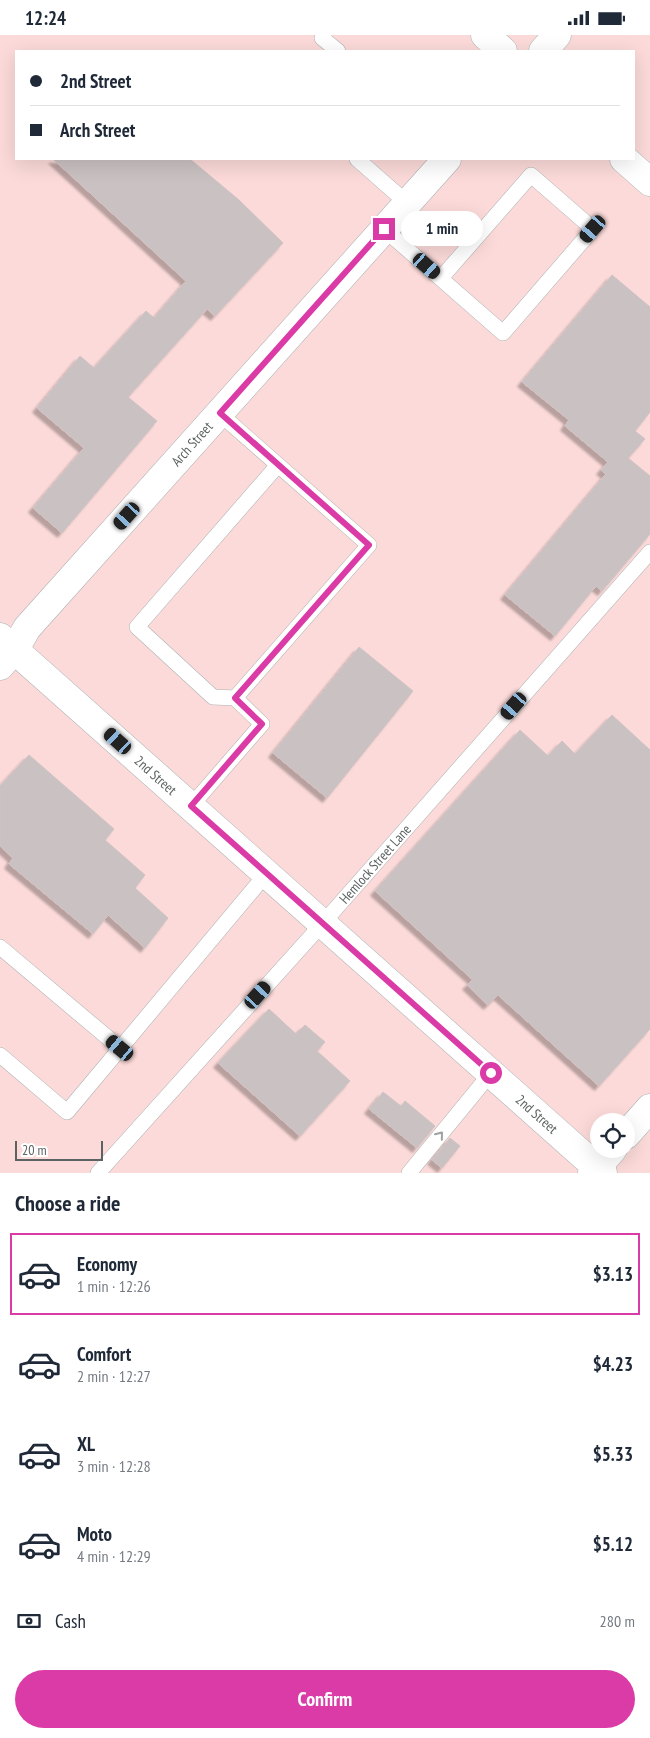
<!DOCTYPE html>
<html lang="en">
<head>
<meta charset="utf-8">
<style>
  :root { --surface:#fff; --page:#f6f6f7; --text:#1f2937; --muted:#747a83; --line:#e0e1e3; --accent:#da3ba6 }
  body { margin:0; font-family:"PT Sans Narrow",sans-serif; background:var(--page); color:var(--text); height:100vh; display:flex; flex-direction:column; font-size:19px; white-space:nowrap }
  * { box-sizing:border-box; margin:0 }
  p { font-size:16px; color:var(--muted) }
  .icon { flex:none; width:28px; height:28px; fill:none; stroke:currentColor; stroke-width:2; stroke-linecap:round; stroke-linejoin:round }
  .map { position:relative; height:1138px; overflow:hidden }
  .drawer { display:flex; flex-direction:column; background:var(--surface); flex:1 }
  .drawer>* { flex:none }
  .top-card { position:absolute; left:15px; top:15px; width:620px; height:110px; border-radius:0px; box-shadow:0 5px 20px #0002; display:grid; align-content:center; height:110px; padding:0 15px; background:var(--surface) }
  .fabs { position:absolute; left:590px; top:1078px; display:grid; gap:10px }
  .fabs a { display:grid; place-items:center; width:45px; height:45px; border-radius:50%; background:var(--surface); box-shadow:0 5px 20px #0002; font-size:25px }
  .scale { position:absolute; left:15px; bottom:12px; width:88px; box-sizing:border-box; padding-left:5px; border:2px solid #5b6261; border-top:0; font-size:14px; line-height:18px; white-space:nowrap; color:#5b6261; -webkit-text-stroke:4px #fff; paint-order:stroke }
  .end { position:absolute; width:22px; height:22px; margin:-11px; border:6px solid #da3ba6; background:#fff; box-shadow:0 0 0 2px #fff }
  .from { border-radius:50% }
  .bubble { position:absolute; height:35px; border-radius:18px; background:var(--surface); box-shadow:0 5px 20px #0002; font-size:16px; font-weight:600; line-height:35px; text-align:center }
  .car { position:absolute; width:15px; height:30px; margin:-15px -8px; border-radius:6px; box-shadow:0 0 4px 1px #0007; background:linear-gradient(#222 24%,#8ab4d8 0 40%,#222 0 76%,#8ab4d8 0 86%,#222 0) }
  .top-card b { display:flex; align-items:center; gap:18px; height:48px; font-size:19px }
  .top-card b+b { border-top:1px solid var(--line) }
  .top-card i { width:12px; height:12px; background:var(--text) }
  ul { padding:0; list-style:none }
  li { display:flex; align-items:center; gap:15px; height:82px; margin:0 10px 8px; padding:0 5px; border:2px solid transparent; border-radius:0px }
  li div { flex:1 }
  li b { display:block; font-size:19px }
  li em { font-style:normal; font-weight:600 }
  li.current { border-color:var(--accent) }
  li>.icon { width:45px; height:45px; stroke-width:1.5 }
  h2 { padding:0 15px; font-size:22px; line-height:60px }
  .pay { display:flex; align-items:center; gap:12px; height:55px; padding:0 15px; font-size:19px }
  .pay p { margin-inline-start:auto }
  .primary-button { display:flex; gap:10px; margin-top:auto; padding:10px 15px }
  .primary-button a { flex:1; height:58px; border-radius:30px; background:var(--accent); color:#fff; font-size:20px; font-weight:600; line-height:58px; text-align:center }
  .status { display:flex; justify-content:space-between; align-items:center; height:35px; padding:0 25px; background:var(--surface); direction:ltr }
  .status svg { height:14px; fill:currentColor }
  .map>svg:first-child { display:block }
  .commercial { fill:#fbdad9; fill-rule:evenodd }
  .building { fill:#cac1c2; stroke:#d0c2c3; filter:url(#shadow) }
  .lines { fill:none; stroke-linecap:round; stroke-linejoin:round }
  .lane-casing { stroke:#acb2b1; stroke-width:16 }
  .street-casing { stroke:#acb2b1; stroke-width:29 }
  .secondary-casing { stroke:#abb2b2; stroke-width:29 }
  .lane { stroke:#fff; stroke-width:15 }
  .street { stroke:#fff; stroke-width:28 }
  .secondary { stroke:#fff; stroke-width:28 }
  .oneway { stroke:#9da1a0 }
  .route { stroke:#da3ba6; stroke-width:6 }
  .labels { text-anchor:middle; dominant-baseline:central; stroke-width:4; stroke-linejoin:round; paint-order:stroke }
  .street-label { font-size:14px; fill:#5b6261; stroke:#fff }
</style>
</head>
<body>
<div class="status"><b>12:24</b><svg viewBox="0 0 49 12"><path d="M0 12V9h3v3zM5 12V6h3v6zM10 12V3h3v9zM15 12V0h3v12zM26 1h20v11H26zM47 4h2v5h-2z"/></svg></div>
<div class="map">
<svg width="650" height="1138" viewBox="0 0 650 1138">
  <defs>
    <filter id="shadow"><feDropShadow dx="-4.5" dy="4.5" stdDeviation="1" flood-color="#0004"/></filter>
  </defs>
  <rect width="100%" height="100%" fill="#ece3e3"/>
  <!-- commercial -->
  <path class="commercial" d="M 0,0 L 650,0 L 650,1138 L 0,1138 ZM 16,16 L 634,16 L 634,124 L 16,124 ZM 599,1086 L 626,1086 L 626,1114 L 599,1114 Z"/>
  <!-- building -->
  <g class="building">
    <path d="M 53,124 L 190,124 L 239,165 L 283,208 L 215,281 L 207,274 L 128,362 L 157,386 L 62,498 L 33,473 L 84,413 L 37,373 L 80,321 L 94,333 L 146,276 L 154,283 L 186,246 Z"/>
    <path d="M 612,240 L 650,272 L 650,377 L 635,396 L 645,404 L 628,423 L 650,441 L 650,499 L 602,556 L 596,551 L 555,601 L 505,560 L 606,439 L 601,435 L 608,427 L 565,391 L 569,385 L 522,347 Z"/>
    <path d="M 359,612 L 413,656 L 327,763 L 273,718 Z"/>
    <path d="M 612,680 L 650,715 L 650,994 L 599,1051 L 498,960 L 488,970 L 467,950 L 473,945 L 375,856 L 520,695 L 548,721 L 562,706 L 575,719 Z"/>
    <path d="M 29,720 L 114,794 L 105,805 L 145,840 L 135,853 L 168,883 L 145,913 L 108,880 L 93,899 L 9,829 L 13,823 L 0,811 L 0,751 Z"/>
    <path d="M 269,974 L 296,999 L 305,990 L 325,1007 L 317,1016 L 350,1046 L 300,1101 L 218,1028 Z"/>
    <path d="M 383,1057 L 401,1071 L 405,1066 L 435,1091 L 417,1113 L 369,1074 Z"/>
    <path d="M 450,1103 L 460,1111 L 442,1133 L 432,1125 Z"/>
  </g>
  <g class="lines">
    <defs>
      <g id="lane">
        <path d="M 324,0 L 322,3 L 338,16"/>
        <path d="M 357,124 L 407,168"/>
        <path d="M 384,194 L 503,298 L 593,194 L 531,140 L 441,243"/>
        <path d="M 235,663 L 213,662 L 137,592 L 278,430"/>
        <path d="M 191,771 L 262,689 L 235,663 L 369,510 L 219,378"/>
        <path d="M 0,912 L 120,1013"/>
        <path d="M 0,1020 L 67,1077 L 267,838"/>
        <path id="s1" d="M 98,1138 L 323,888 L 650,517"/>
        <path d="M 409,1138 L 491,1038"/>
      </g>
      <g id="street">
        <path d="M 543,16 L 557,0"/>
        <path id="s2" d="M 0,631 L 15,614 L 27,593 L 447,124"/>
        <path d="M 626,1100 L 650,1073"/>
        <path d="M 592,1138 L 613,1114"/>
      </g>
      <g id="secondary">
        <path d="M 485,0 L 503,16"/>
        <path d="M 624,124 L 650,147"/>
        <path id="s3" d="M 0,602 L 603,1138"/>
      </g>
    </defs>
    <!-- lane casing -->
    <use href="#lane" class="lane-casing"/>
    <!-- street casing -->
    <use href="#street" class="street-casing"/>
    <!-- secondary casing -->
    <use href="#secondary" class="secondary-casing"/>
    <!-- lane -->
    <use href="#lane" class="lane"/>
    <!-- street -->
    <use href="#street" class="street"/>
    <!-- secondary -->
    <use href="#secondary" class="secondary"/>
  </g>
  <!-- one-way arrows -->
  <defs><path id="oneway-chevron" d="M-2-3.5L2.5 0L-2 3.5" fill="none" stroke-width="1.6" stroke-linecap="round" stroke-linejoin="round" transform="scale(1.25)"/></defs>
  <use class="oneway" href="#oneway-chevron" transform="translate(440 1100) rotate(-51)"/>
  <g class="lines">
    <!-- route -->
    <path class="route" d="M 384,194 L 220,378 L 369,510 L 235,663 L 262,689 L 191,771 L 491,1038"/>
  </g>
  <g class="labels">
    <!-- street labels -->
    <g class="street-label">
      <text stroke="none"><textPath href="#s2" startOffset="294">Arch Street</textPath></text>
      <text stroke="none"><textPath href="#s3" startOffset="208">2nd Street</textPath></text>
      <text stroke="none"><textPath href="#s1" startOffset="415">Hemlock Street Lane</textPath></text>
      <text stroke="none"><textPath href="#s3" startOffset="718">2nd Street</textPath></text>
    </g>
  </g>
</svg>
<div class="fabs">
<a><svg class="icon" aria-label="locate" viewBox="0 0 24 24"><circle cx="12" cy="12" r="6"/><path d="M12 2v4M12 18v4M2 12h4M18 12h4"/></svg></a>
</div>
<div class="scale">20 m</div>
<i class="end from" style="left:491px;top:1038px"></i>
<i class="end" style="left:384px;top:194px"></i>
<div class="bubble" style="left:401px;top:176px;width:82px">1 min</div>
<i class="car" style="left:593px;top:194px;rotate:221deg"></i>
<i class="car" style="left:427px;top:231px;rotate:131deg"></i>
<i class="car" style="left:127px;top:481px;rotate:222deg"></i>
<i class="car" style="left:514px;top:671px;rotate:221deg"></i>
<i class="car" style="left:118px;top:706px;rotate:312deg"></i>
<i class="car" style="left:258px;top:960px;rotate:42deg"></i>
<i class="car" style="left:120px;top:1013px;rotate:310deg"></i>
<div class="top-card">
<b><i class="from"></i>2nd Street</b>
<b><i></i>Arch Street</b>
</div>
</div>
<section class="drawer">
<h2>Choose a ride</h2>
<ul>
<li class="current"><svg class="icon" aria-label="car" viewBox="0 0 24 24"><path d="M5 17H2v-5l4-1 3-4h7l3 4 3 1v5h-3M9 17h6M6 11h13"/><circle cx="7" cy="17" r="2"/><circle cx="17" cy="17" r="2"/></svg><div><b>Economy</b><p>1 min · 12:26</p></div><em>$3.13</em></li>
<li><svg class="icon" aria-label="car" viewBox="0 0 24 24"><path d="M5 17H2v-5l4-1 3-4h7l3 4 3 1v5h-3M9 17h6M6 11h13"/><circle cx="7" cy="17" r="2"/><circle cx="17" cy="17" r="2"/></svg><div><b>Comfort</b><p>2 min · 12:27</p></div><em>$4.23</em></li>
<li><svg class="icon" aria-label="car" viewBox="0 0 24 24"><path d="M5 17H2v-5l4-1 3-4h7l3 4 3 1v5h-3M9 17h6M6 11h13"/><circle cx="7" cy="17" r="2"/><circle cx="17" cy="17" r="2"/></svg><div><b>XL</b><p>3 min · 12:28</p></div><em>$5.33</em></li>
<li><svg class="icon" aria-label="car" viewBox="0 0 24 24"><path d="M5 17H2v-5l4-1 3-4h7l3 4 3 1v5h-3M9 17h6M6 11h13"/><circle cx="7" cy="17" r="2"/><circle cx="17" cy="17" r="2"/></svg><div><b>Moto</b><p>4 min · 12:29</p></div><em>$5.12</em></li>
</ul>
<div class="pay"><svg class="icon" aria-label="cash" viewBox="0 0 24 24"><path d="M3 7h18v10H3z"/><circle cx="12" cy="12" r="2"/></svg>Cash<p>280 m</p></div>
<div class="primary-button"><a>Confirm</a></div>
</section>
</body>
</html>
